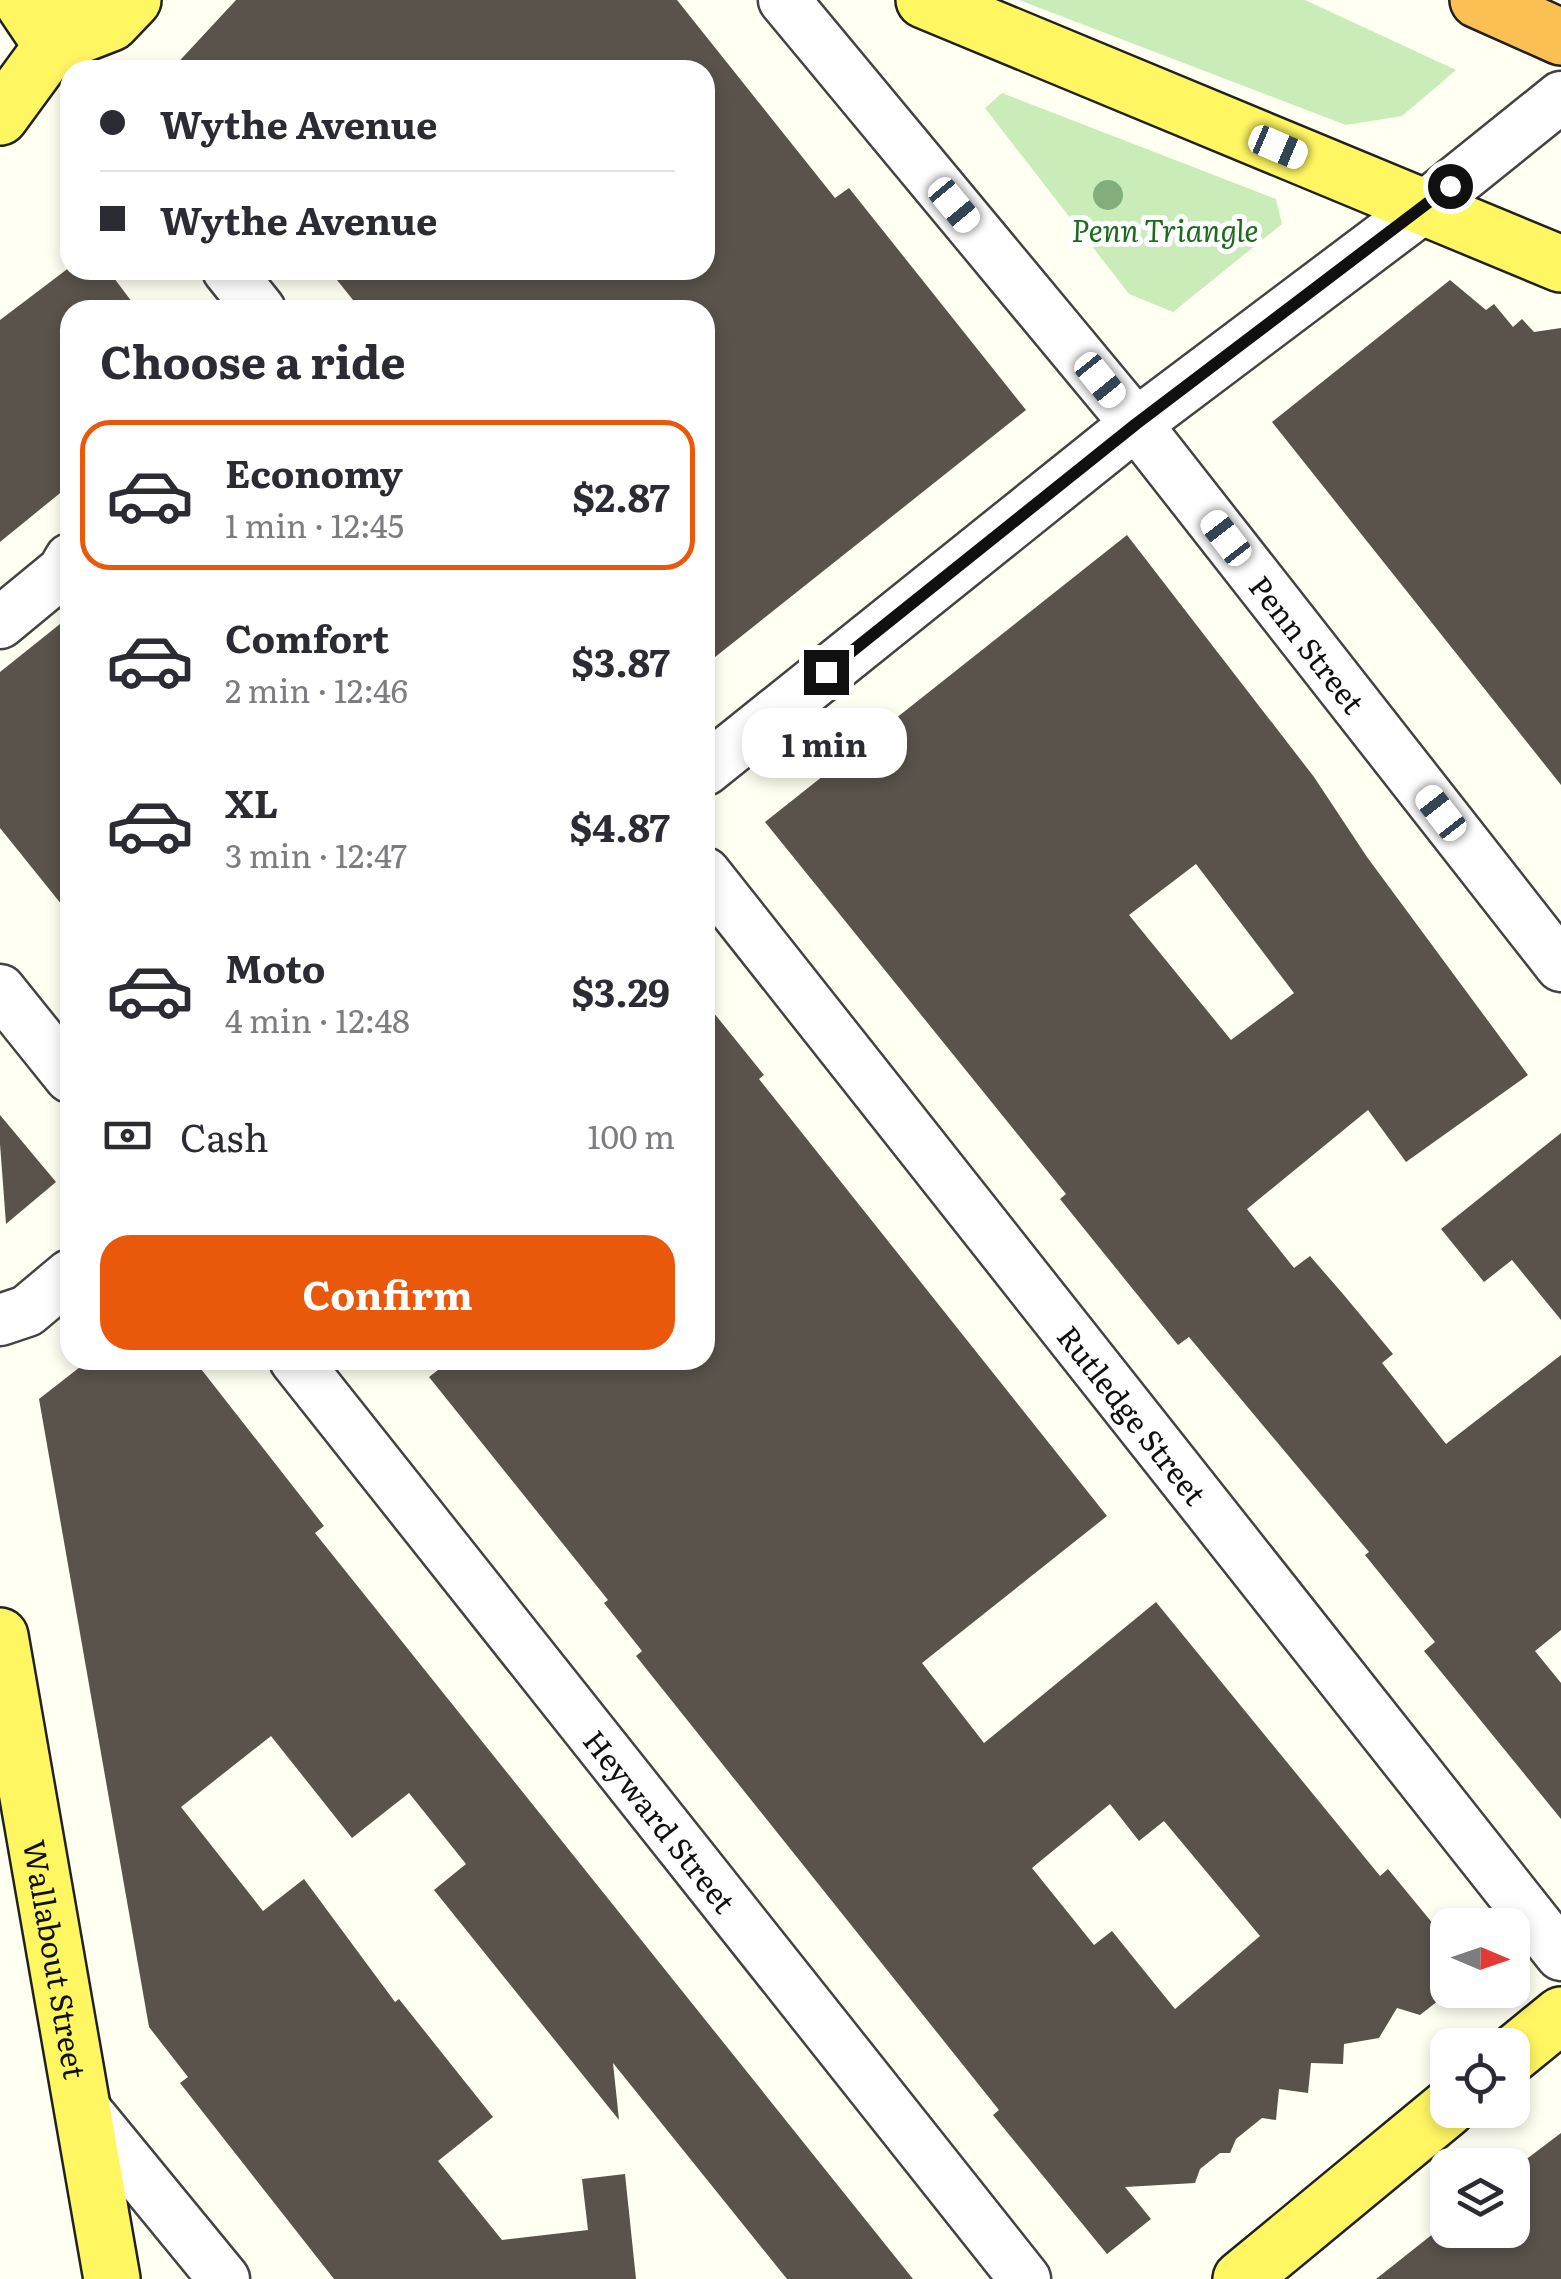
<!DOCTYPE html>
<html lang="en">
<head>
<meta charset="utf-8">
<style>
  :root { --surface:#fff; --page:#f7f7f7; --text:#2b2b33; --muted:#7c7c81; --line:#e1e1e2; --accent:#ea580c }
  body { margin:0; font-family:Literata,serif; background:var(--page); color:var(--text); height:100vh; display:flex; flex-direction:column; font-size:38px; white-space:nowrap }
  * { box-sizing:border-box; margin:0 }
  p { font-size:32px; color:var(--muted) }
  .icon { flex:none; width:55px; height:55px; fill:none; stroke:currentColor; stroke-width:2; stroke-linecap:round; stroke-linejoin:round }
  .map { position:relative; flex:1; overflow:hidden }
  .side { position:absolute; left:60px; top:300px; width:655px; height:1070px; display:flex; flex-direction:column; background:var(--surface); border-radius:30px; box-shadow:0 5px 15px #0003 }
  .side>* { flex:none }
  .guide { position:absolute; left:60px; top:60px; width:655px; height:220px; border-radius:30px; box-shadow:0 5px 15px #0003; display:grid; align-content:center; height:220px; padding:0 40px; background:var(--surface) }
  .needle { width:65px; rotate:92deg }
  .controls { position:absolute; left:1430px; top:1908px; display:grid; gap:20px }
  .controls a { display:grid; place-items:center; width:100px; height:100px; border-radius:20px; background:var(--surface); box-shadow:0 5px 15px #0003; font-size:50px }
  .end { position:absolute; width:45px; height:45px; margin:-22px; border:12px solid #101010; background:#fff; box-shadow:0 0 0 5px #fff }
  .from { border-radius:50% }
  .bubble { position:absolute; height:70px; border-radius:30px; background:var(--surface); box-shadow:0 5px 15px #0003; font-size:32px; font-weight:700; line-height:70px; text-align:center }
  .car { position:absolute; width:30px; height:60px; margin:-30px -15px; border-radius:12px; box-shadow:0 0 8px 2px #0007; background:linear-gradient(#fff 24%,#345 0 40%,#fff 0 76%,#345 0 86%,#fff 0) }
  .guide b { display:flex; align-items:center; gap:35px; height:95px; font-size:38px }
  .guide b+b { border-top:2px solid var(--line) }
  .guide i { width:25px; height:25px; background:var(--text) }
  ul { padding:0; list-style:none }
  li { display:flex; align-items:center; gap:30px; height:150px; margin:0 20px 15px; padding:0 20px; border:5px solid transparent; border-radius:30px }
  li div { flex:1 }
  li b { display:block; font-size:38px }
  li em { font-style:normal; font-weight:700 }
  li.active { border-color:var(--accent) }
  li>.icon { width:90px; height:90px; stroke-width:1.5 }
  h2 { padding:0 40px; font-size:45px; line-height:120px }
  .pay { display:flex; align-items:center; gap:25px; height:110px; padding:0 40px; font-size:38px }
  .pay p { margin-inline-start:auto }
  .primary-button { display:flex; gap:20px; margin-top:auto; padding:20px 40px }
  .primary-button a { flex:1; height:115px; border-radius:30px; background:var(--accent); color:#fff; font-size:40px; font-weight:700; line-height:115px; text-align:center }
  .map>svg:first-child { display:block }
  .green { fill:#caecb9 }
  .building { fill:#59534b; fill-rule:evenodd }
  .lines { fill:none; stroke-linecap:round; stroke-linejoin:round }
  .minor-casing { stroke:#434343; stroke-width:55 }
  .major-casing { stroke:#212121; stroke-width:60 }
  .highway-casing { stroke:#212121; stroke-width:60 }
  .minor { stroke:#fff; stroke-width:50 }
  .major { stroke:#fff762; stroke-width:55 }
  .highway { stroke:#fbc054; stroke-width:55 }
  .tree { fill:#82ae7c }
  .route { stroke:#101010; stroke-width:12 }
  .labels { text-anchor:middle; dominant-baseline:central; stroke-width:10; stroke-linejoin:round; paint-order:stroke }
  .park-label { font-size:30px; font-style:italic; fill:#1c6c1b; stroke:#fff }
  .street-label { font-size:30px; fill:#101010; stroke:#fff }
</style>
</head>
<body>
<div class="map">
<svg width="1561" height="2279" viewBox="0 0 1561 2279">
  <rect width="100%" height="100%" fill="#fffff2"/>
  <!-- green -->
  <g class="green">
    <path d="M 1019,0 L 1305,0 L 1456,70 L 1402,116 L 1346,125 Z"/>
    <path d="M 1002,93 L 1276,199 L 1282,224 L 1173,312 L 1129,294 L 985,108 Z"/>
  </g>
  <!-- building -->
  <g class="building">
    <path d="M 236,0 L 677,0 L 835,198 L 849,188 L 1026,410 L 705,665 L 705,310 L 361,310 L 329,270 L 705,270 L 705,70 L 171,70 Z"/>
    <path d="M 70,267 L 108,270 L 138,310 L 70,310 L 70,485 L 0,542 L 0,320 Z"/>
    <path d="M 1450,280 L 1486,310 L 1494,304 L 1513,327 L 1522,319 L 1534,332 L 1561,328 L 1561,785 L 1272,422 Z"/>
    <path d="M 1127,535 L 1314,777 L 1367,857 L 1528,1075 L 1406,1162 L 1368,1110 L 1247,1209 L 1294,1268 L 1310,1256 L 1343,1294 L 1393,1354 L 1382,1363 L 1446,1444 L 1561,1355 L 1561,1630 L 1535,1651 L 1561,1683 L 1561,1819 L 1424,1651 L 1435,1642 L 1365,1555 L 1369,1552 L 1189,1337 L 1178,1345 L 1060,1199 L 1066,1194 L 765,822 ZM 1196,864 L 1294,993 L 1231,1040 L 1129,915 Z"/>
    <path d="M 70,616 L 70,915 L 0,828 L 0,672 Z"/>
    <path d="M 705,1002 L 764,1075 L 759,1079 L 1107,1516 L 922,1663 L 984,1743 L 1156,1602 L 1380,1876 L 1388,1869 L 1448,1942 L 1448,1993 L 1420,2015 L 1397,2008 L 1379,2038 L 1344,2044 L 1343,2064 L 1311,2063 L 1308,2093 L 1279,2089 L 1276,2120 L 1262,2118 L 1236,2139 L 1230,2153 L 1220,2153 L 1200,2169 L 1195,2183 L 1125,2187 L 1151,2219 L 1107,2254 L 993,2115 L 999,2110 L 636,1656 L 642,1651 L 604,1603 L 608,1600 L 429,1377 L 451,1360 L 705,1360 ZM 1110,1804 L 1139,1841 L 1164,1821 L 1260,1936 L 1175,2009 L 1112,1931 L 1094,1945 L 1032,1868 Z"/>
    <path d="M 0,1115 L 56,1182 L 6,1224 L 0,1144 Z"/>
    <path d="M 1561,1133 L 1561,1320 L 1512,1260 L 1484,1282 L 1441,1229 Z"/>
    <path d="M 89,1360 L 194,1360 L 324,1526 L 315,1533 L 913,2279 L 787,2279 L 613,2063 L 619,2120 L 434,1890 L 466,1864 L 409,1793 L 352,1838 L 271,1736 L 181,1807 L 263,1911 L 304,1879 L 395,2002 L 399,1999 L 493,2117 L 438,2161 L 502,2240 L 588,2230 L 582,2179 L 625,2174 L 636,2279 L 334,2279 L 180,2083 L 188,2077 L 149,2027 L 39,1399 Z"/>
    <path d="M 1561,2133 L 1561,2279 L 1376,2279 L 1448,2222 L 1448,2230 L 1512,2230 L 1512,2170 Z"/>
  </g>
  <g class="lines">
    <defs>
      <g id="minor">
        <path id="s1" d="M 784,0 L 1136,424 L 1561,966"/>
        <path d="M 228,270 L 260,310"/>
        <path d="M 0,623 L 63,571 L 70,559"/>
        <path d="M 705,770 L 1136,424 L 1423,208 L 1561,97"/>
        <path id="s2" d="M 705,873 L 1561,1955"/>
        <path d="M 0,990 L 70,1077"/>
        <path d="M 0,1320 L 27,1311 L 70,1275"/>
        <path id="s3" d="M 295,1360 L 1025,2279"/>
        <path d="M 82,2106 L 224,2279"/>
      </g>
      <g id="major">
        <path d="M 21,0 L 52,46"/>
        <path d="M 924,0 L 1561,264"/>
        <path d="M 52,46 L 111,23 L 133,0"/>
        <path d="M 0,117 L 52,46 L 69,0"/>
        <path id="s4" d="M 0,1636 L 112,2279"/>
        <path d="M 1512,2055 L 1561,2015"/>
        <path d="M 1241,2279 L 1448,2108"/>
      </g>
      <path id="highway" d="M 1478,0 L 1561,37"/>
    </defs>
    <!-- minor casing -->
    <use href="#minor" class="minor-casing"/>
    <!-- major casing -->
    <use href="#major" class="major-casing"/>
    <!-- highway casing -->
    <use href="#highway" class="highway-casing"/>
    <!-- minor -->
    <use href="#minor" class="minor"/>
    <!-- major -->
    <use href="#major" class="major"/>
    <!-- highway -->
    <use href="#highway" class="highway"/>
  </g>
  <!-- trees -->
  <circle class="tree" cx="1108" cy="195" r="15"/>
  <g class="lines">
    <!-- route -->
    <path class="route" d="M 826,672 L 1136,424 L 1450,186"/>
  </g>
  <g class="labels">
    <!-- park labels -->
    <g class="park-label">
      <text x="1165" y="229">Penn Triangle</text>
    </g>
    <!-- street labels -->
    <g class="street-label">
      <text stroke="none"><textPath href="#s1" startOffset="830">Penn Street</textPath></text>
      <text stroke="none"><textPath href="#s2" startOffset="690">Rutledge Street</textPath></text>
      <text stroke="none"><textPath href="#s3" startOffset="588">Heyward Street</textPath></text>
      <text stroke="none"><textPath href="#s4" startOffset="328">Wallabout Street</textPath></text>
    </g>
  </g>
</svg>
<div class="controls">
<a><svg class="needle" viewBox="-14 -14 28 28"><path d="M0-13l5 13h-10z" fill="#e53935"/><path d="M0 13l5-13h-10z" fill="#7c7c81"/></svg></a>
<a><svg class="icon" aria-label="locate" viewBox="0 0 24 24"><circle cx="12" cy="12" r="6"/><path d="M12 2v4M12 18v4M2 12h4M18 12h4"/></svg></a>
<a><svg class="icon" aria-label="layers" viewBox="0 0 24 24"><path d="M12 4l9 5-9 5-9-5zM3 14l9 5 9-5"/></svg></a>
</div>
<i class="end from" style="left:1450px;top:186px"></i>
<i class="end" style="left:826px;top:672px"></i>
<div class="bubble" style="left:742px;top:708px;width:165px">1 min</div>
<i class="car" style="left:1278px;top:147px;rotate:113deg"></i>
<i class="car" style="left:954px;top:205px;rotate:140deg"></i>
<i class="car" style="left:1100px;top:380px;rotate:141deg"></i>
<i class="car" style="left:1226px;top:538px;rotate:322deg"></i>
<i class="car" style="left:1441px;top:813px;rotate:322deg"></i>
<div class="guide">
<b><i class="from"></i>Wythe Avenue</b>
<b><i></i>Wythe Avenue</b>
</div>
<section class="side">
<h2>Choose a ride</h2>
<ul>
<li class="active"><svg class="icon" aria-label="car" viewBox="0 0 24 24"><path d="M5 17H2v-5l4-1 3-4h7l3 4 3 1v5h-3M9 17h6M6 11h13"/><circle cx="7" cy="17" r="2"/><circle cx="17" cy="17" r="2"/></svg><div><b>Economy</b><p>1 min · 12:45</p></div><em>$2.87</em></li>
<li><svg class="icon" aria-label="car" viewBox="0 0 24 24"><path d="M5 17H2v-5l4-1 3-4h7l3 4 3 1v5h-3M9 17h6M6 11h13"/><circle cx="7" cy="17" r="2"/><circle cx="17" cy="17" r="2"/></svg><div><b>Comfort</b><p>2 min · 12:46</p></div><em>$3.87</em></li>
<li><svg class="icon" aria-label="car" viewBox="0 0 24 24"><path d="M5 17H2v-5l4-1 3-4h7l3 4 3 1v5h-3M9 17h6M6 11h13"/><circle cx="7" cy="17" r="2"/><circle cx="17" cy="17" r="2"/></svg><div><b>XL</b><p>3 min · 12:47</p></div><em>$4.87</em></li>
<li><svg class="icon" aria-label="car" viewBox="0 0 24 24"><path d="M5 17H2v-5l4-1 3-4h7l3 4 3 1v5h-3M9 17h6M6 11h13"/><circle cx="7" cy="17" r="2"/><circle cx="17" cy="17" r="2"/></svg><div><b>Moto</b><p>4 min · 12:48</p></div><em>$3.29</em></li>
</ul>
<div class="pay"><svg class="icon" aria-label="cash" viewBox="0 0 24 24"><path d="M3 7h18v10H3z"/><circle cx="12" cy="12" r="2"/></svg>Cash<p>100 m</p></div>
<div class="primary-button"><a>Confirm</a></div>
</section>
</div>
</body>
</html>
